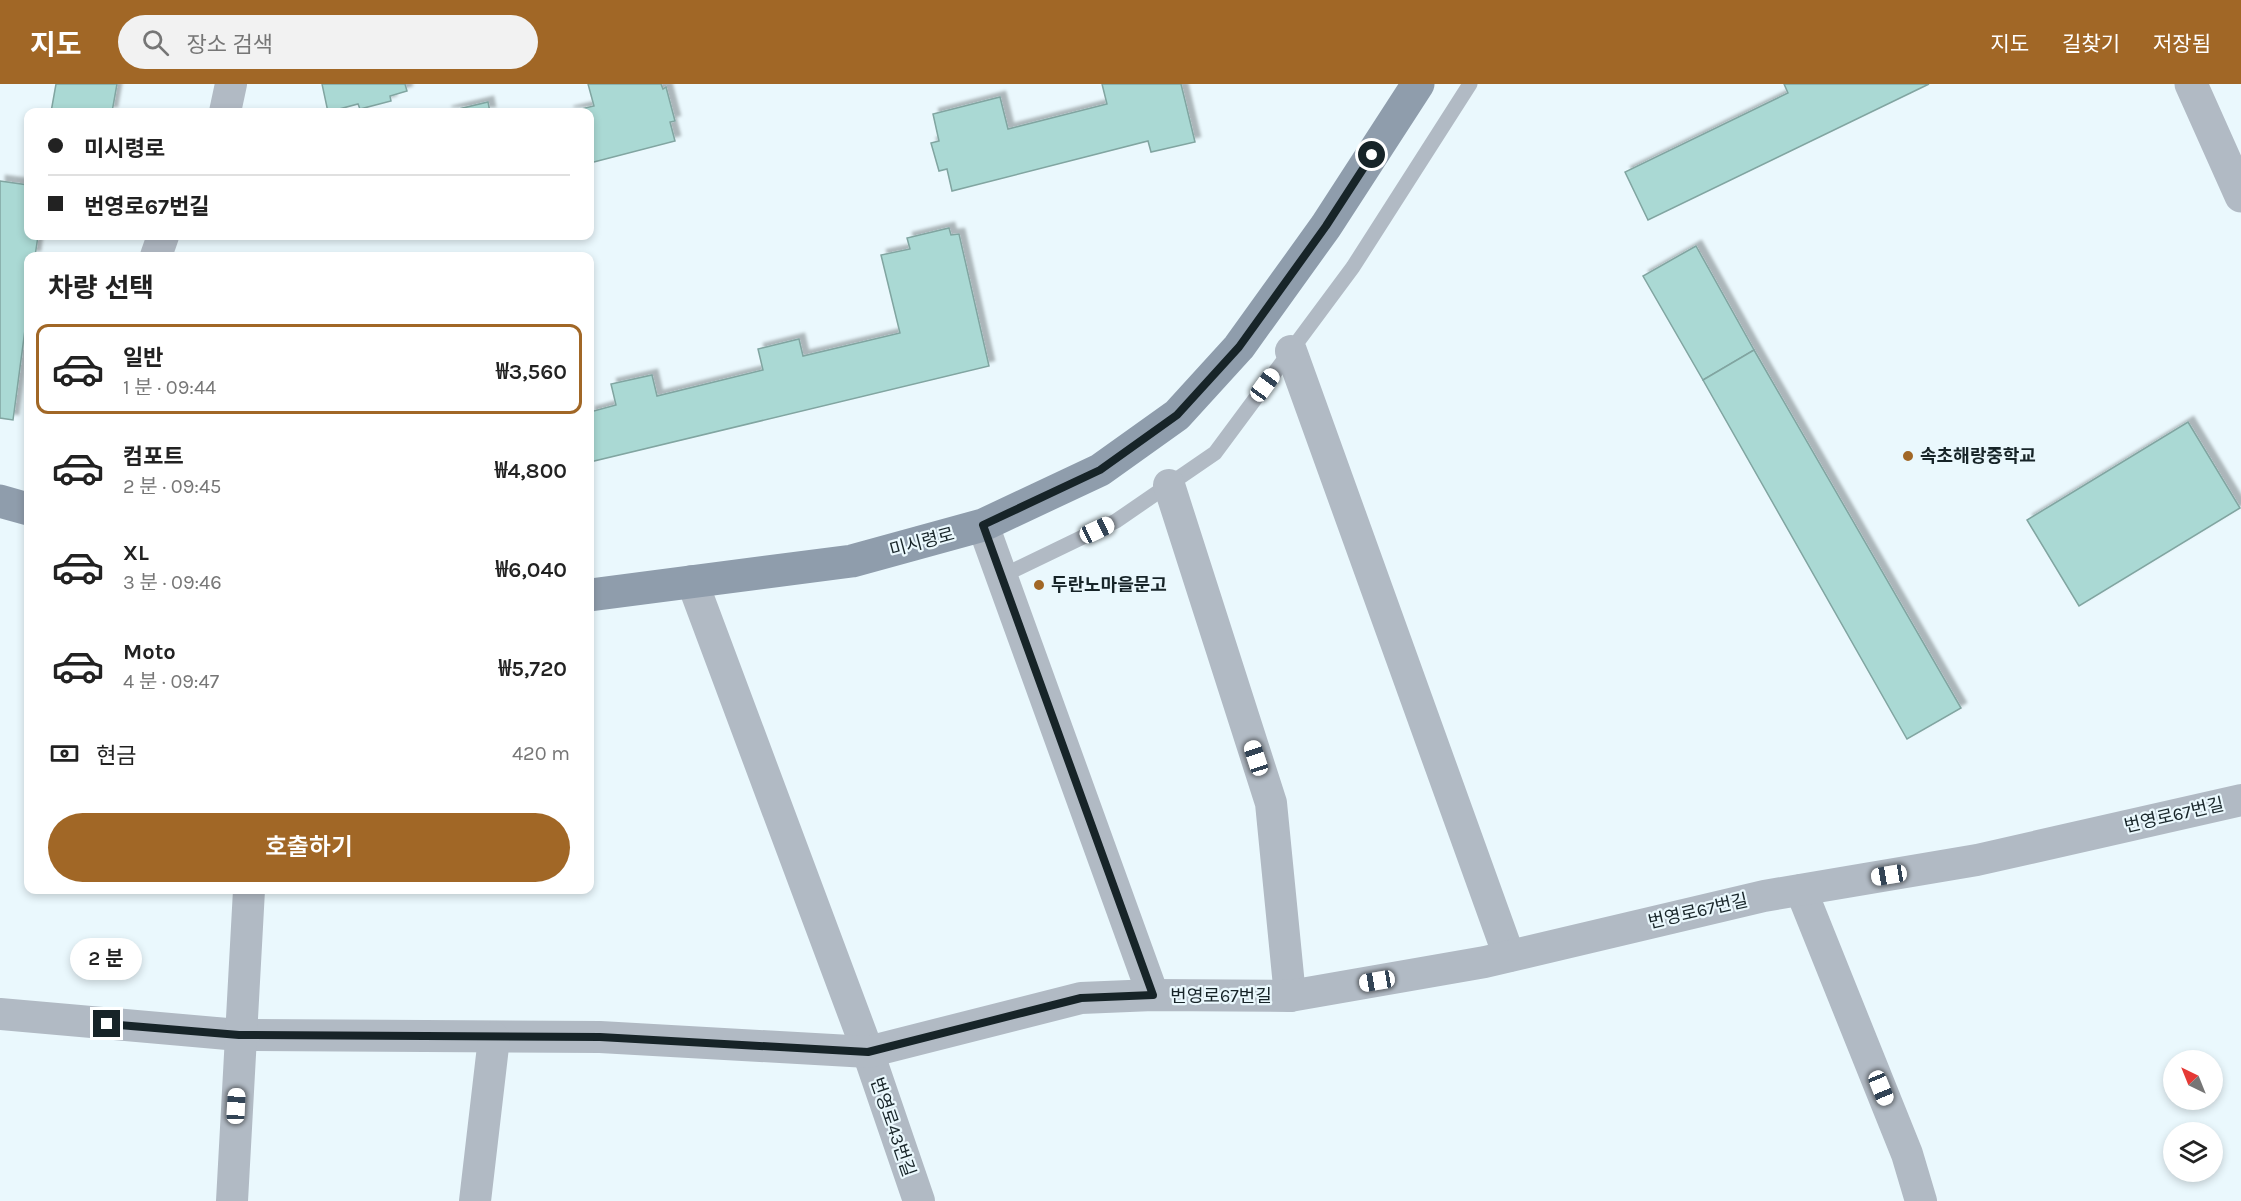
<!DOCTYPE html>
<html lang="ko">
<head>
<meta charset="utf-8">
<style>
  :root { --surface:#fff; --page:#f2f2f2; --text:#222; --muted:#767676; --line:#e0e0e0; --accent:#a16726 }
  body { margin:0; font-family:Karla,"Noto Sans KR",sans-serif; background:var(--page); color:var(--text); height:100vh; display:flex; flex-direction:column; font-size:22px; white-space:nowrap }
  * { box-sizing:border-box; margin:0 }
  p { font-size:20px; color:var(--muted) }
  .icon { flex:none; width:33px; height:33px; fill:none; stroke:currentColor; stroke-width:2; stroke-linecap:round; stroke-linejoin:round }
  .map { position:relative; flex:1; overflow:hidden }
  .drawer { position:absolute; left:24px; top:168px; width:570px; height:642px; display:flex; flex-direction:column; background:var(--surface); border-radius:12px; box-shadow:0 3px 9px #0003 }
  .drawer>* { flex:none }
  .hud { position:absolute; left:24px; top:24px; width:570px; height:132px; border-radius:12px; box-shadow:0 3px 9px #0003; display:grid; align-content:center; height:132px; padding:0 24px; background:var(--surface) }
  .needle { width:39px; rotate:317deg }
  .controls { position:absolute; left:2163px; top:966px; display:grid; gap:12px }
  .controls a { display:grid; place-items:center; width:60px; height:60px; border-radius:50%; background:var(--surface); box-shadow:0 3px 9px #0003; font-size:30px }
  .end { position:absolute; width:27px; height:27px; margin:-14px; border:8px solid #172428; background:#fff; box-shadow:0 0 0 3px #fff }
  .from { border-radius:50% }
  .bubble { position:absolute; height:42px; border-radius:21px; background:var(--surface); box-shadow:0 3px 9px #0003; font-size:20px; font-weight:600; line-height:42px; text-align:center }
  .car { position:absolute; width:18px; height:36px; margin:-18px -9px; border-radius:8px; box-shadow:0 0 4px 2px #0007; background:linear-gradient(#fff 24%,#345 0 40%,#fff 0 76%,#345 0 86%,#fff 0) }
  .hud b { display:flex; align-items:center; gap:21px; height:57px; font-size:22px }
  .hud b+b { border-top:2px solid var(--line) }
  .hud i { width:15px; height:15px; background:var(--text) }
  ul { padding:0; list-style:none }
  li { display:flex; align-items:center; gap:18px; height:90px; margin:0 12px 9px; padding:0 12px; border:3px solid transparent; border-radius:12px }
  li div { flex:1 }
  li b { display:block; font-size:22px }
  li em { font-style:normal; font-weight:600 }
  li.selected { border-color:var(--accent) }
  li>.icon { width:54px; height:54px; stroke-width:1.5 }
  h2 { padding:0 24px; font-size:27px; line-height:72px }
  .pay { display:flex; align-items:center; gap:15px; height:66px; padding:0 24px; font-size:22px }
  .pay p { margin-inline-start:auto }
  .primary-button { display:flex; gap:12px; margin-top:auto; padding:12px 24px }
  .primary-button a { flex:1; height:69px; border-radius:36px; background:var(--accent); color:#fff; font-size:24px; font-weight:600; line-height:69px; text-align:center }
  header { display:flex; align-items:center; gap:36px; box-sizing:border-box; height:84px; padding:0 30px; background:var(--accent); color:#fff }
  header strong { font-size:28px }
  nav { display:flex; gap:33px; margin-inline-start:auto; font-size:21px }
  .search { width:420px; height:54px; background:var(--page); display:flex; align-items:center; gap:15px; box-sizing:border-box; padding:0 21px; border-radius:33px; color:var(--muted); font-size:22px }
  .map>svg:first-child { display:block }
  .building { fill:#aad9d4; stroke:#81a5a1; stroke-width:1.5; filter:url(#shadow) }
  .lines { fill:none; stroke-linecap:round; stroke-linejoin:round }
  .service { stroke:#b1bac4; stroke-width:15 }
  .minor { stroke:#b1bac4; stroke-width:32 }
  .tertiary { stroke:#b1bac4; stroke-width:33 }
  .secondary { stroke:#8f9dac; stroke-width:33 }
  .route { stroke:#172428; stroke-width:8 }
  .poi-dot { fill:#a16726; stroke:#eaf8fd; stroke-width:2 }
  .labels { text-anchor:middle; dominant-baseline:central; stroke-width:4.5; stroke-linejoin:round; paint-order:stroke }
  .poi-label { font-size:18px; font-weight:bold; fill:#172428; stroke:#eaf8fd; text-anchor:start }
  .street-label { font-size:18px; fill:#172428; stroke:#eaf8fd }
</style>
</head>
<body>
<header>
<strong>지도</strong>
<div class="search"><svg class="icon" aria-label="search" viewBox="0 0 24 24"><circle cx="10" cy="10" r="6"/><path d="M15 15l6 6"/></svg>장소 검색</div>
<nav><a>지도</a><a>길찾기</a><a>저장됨</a></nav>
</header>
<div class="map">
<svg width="2241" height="1117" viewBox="0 0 2241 1117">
  <defs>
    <filter id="shadow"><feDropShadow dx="5.5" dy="-5.5" stdDeviation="1.5" flood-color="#0004"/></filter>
  </defs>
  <rect width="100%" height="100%" fill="#eaf8fd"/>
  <!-- building -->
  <g class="building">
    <path d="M 56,0 L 117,0 L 112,28 L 51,28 Z"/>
    <path d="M 322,0 L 405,0 L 407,7 L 390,12 L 391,17 L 360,25 L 358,20 L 328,28 Z"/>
    <path d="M 588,0 L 661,0 L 663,5 L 666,3 L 675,37 L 670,38 L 675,57 L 590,79 L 590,28 L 568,28 L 594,22 Z"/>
    <path d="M 1102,0 L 1181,0 L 1195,58 L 1151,68 L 1148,57 L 952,107 L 947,85 L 939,87 L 931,59 L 939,57 L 933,30 L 1000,13 L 1008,45 L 1107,20 Z"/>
    <path d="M 1784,0 L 1929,0 L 1648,136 L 1625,88 L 1788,9 Z"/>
    <path d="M 488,18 L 490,28 L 446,28 Z"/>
    <path d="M 0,97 L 28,101 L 28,152 L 38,152 L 35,172 L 28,172 L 28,223 L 13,336 L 0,334 Z"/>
    <path d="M 949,144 L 951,151 L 959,150 L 989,282 L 590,378 L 590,328 L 616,321 L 611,300 L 652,291 L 657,312 L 763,286 L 758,265 L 799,255 L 803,272 L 900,249 L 881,171 L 910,165 L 907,154 Z"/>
    <path d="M 1696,162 L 1754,266 L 1703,296 L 1643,192 Z"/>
    <path d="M 1754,266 L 1961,624 L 1907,655 L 1703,296 Z"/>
    <path d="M 2188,338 L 2240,424 L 2079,522 L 2027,436 Z"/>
  </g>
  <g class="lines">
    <!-- service -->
    <path class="service" d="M 1002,492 L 1116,437 L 1215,369 L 1353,183 L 1470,0"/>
    <!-- minor -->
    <g class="minor">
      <path d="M 225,28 L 231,0"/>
      <path d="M 156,172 L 163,152"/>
      <path d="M 1291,267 L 1509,872"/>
      <path d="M 1169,401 L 1271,719 L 1290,912"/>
      <path d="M 983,441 L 1153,911"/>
      <path d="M 692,497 L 868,968 L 919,1117"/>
      <path d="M 1801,806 L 1907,1070 L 1921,1117"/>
      <path d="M 0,930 L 239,951 L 600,953 L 868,968 L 1081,914 L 1153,911 L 1290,912 L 1485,878 L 1764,812 L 1977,776 L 2241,716"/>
      <path d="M 232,1117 L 249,806"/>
      <path d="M 475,1117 L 494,954"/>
    </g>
    <!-- tertiary -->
    <path class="tertiary" d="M 2191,0 L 2241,112"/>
    <!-- secondary -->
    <g class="secondary">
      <path d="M 0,417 L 28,425"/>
      <path d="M 590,511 L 852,477 L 983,441 L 1100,386 L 1177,331 L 1239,263 L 1326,142 L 1418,0"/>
    </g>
  </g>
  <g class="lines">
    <!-- route -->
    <path class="route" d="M 107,940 L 239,951 L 600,953 L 868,968 L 1081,914 L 1153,911 L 983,441 L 1100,386 L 1177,331 L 1239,263 L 1326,142 L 1372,71"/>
  </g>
  <!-- markers -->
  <g class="poi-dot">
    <circle cx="1908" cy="372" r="6"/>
    <circle cx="1039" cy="501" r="6"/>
  </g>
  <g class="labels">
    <!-- poi labels -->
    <g class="poi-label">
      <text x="1920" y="372">속초해랑중학교</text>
      <text x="1051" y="501">두란노마을문고</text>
    </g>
    <!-- street labels -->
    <g class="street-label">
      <text transform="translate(922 458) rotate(-15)">미시령로</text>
      <text transform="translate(2174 731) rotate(-13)">번영로67번길</text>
      <text transform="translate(1698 827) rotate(-13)">번영로67번길</text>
      <text x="1221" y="912">번영로67번길</text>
      <text transform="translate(893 1043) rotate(71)">번영로43번길</text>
    </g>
  </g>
</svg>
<div class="controls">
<a><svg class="needle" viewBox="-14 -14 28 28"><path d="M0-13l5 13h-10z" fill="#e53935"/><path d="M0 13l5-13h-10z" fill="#767676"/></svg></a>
<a><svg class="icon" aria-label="layers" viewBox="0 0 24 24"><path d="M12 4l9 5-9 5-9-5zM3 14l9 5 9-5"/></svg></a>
</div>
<i class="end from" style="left:1372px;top:71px"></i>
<i class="end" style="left:107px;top:940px"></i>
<div class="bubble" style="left:70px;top:854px;width:72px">2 분</div>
<i class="car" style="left:1265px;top:301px;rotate:36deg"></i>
<i class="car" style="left:1097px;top:446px;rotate:65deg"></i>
<i class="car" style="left:1256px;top:674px;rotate:342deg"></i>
<i class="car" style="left:1889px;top:791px;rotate:261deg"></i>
<i class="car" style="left:1377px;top:897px;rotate:260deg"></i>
<i class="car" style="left:1881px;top:1004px;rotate:158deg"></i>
<i class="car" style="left:236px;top:1022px;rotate:3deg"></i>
<div class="hud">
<b><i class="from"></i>미시령로</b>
<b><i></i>번영로67번길</b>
</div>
<section class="drawer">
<h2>차량 선택</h2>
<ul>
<li class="selected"><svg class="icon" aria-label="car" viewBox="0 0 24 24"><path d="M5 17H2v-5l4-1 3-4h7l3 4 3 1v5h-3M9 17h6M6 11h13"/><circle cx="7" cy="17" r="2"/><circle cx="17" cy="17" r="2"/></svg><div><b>일반</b><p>1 분 · 09:44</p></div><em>₩3,560</em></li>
<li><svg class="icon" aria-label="car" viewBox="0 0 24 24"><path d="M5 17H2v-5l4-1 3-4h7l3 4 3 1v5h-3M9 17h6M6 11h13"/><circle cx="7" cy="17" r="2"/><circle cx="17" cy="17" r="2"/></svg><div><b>컴포트</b><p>2 분 · 09:45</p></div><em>₩4,800</em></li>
<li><svg class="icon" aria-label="car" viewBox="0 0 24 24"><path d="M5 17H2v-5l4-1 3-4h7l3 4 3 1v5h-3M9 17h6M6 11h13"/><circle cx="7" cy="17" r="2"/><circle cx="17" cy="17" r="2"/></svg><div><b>XL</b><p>3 분 · 09:46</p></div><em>₩6,040</em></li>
<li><svg class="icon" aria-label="car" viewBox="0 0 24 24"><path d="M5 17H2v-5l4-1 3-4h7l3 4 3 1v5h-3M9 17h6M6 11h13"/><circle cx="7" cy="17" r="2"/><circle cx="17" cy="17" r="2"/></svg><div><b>Moto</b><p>4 분 · 09:47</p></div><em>₩5,720</em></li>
</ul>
<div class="pay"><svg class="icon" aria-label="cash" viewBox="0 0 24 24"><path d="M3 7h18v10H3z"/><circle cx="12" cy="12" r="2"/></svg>현금<p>420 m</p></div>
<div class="primary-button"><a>호출하기</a></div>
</section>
</div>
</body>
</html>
